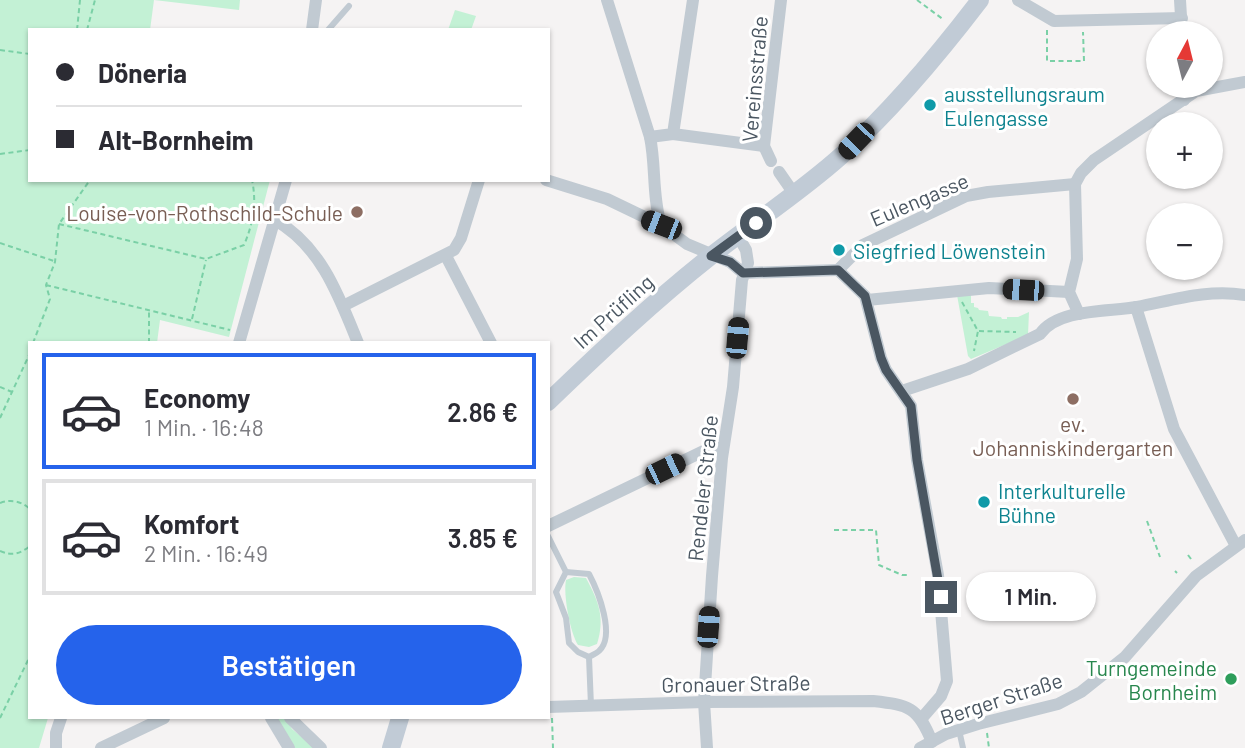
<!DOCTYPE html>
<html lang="de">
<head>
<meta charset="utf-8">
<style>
  :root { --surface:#fff; --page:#f2f2f3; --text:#2b2b33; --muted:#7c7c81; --line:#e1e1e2; --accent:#2563eb }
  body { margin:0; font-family:Barlow,sans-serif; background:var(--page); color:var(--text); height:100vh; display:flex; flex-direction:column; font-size:26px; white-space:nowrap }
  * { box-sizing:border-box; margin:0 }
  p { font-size:23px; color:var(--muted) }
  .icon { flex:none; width:38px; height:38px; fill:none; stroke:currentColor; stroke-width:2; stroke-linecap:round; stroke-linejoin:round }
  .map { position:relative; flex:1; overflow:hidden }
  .side { position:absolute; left:28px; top:341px; width:522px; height:378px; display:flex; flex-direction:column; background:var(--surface); border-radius:0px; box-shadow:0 2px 5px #0004 }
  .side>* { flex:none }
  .banner { position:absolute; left:28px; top:28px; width:522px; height:154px; border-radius:0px; box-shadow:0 2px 5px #0004; display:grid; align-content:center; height:154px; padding:0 28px; background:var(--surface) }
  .needle { width:46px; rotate:7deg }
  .controls { position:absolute; left:1146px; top:21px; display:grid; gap:14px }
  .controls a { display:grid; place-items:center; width:77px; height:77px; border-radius:50%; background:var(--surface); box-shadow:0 2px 5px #0004; font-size:35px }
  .end { position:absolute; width:32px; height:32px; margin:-16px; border:9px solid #4a5661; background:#fff; box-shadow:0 0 0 4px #fff }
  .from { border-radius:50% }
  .bubble { position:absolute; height:49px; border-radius:24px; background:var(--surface); box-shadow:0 2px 5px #0004; font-size:23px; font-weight:600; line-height:49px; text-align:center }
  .car { position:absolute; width:21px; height:42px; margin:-21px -10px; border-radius:9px; box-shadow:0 0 5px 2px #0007; background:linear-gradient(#222 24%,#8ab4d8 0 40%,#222 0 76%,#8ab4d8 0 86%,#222 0) }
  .banner b { display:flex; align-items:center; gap:24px; height:66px; font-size:26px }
  .banner b+b { border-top:2px solid var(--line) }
  .banner i { width:18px; height:18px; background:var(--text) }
  ul { padding:12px 0 0; list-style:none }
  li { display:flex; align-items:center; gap:21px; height:116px; margin:0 14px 10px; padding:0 14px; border:4px solid var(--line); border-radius:0px }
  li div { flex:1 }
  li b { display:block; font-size:26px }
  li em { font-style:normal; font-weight:600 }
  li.active { border-color:var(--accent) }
  li>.icon { width:63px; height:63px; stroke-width:1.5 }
  .cta { display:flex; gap:14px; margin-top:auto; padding:14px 28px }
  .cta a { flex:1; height:80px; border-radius:42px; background:var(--accent); color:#fff; font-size:28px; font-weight:600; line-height:80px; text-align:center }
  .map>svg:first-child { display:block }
  .green { fill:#c3f1d5 }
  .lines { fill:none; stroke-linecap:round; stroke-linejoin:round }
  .path { stroke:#7ad0a6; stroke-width:2; stroke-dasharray:5 3.5; stroke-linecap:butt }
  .lane { stroke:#c1cad2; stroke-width:6 }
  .street { stroke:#c1cad2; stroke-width:12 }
  .secondary { stroke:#c1cbd6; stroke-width:18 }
  .route { stroke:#4a5661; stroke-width:9 }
  .culture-dot { fill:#0f9aa8; stroke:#fff; stroke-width:2.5 }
  .education-dot { fill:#8d6e63; stroke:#fff; stroke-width:2.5 }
  .leisure-dot { fill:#2e9e5b; stroke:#fff; stroke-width:2.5 }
  .labels { text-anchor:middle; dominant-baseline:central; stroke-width:6; stroke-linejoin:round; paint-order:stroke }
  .street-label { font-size:21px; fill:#4a5661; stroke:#fff }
  .culture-label { font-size:21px; fill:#0d838f; stroke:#fff; text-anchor:start }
  .education-label { font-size:21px; fill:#785e54; stroke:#fff; text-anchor:end }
  .leisure-label { font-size:21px; fill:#27864d; stroke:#fff; text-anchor:end }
</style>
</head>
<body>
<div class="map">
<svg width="1245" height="748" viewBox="0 0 1245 748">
  <rect width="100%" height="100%" fill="#f5f3f3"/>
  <!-- green -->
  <g class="green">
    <path d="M 0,0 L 240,0 L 239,10 L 154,0 L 150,30 L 30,30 L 30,180 L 270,180 L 229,337 L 160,320 L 157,343 L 30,343 L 30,718 L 48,718 L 39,748 L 0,748 Z"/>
    <path d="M 455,10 L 476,16 L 471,30 L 448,30 Z"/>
    <path d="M 971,294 L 971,303 L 974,303 L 974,307 L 978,308 L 979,310 L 988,311 L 989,316 L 1001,317 L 1002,319 L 1007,319 L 1007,317 L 1018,317 L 1029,312 L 1028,335 L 971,359 L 968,356 L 957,295 Z"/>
    <path d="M 574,577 L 586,578 C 599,602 605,618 597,644 L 589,647 L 578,645 C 570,633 563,594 566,580 Z"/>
    <path d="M 273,718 L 285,718 L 292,729 L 315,748 L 292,748 Z"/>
  </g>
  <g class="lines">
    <!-- path -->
    <g class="path">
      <path d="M 917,0 L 944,20"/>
      <path d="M 77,30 L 80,0"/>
      <path d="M 87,30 L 95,0"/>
      <path d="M 1047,30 L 1047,61 L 1084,61 L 1083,32"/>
      <path d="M 0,50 L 30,54"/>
      <path d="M 0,154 L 30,150"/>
      <path d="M 59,224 L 206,259 L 244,245 C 253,224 257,203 252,180"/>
      <path d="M 0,243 L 54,261"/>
      <path d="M 46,285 L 230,330"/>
      <path d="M 962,302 L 978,331 L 974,351"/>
      <path d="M 192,319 L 206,260"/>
      <path d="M 979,331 L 1016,332"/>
      <path d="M 33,343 L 50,299 L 46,285 L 55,262 L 59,224 L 90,180"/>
      <path d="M 149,343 L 149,312"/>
      <path d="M 0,387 L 12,392"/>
      <path d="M 0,418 L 30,353"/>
      <path d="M 0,503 C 11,499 21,501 30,509"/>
      <path d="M 1147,521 L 1160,557"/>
      <path d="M 834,530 L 876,530 L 879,565 L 902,575 L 910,575"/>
      <path d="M 0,551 C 12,556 20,554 30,546"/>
      <path d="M 1188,555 L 1191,559"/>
      <path d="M 1175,571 L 1177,573"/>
      <path d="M 0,718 L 30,656"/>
      <path d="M 552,718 L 553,748"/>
      <path d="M 987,733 L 989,748"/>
    </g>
    <!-- lane -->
    <g class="lane">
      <path d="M 328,30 L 349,6"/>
      <path d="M 548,536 L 566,572"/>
      <path d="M 566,572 L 589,574 C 598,591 616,636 599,651 C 596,654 592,655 589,657 L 578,652 L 569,643 L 566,618 L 556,592 Z"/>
      <path d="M 589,657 L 591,706"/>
      <path d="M 959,730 L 963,748"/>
    </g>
    <!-- street -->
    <g class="street">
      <path d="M 607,0 L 650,137 C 656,166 652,196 661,225"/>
      <path d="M 1018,0 L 1054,21 L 1182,18"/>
      <path d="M 1180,0 L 1182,33"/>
      <path d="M 312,30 L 316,0"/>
      <path d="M 1183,86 L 1184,100"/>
      <path d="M 673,134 L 764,146"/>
      <path d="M 650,137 L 673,134 L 693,0"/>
      <path d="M 771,161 L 764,146 L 781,0"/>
      <path d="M 779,172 L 795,195"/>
      <path d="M 546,180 L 607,199 L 661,225 L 687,244 L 730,262 L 743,273 L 838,270"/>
      <path d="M 1075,184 L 1081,173 L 1094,160 L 1196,91 L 1245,82"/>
      <path d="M 1075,184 L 1077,259 L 1069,292 L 1079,314"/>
      <path d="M 275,220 C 321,246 339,296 358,343"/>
      <path d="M 446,256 L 491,343"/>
      <path d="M 838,270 L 865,296 L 881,358 L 886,370 L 911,406 L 917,460 L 938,575 L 947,681 L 941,696 L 922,718"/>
      <path d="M 838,270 L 863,245 L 966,196 L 988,192 L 1075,184"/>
      <path d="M 867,300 L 989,288 L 1069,292"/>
      <path d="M 343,306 L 454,250 L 461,238 L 479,180"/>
      <path d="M 1136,307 L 1174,429 L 1236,546"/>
      <path d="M 239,343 L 286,180"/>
      <path d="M 902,391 L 968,369 L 1040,334 C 1058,308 1109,312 1137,307 C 1174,300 1207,289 1245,295"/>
      <path d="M 548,526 L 710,448 L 723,448"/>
      <path d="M 548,707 L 704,702 L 873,701 C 909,705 918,707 932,742"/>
      <path d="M 271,718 L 289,748"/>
      <path d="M 290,718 L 321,748"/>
      <path d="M 56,748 L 56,733 L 61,718"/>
      <path d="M 101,748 L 164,718"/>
      <path d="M 707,748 L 704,702 L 712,576 L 722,458 L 733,387 L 742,280 L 748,263 L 746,250 L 738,236"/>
      <path d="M 920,748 L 946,734 L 978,724 L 1058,704 L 1081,692 L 1125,657 L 1196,576 L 1245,540"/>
    </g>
    <!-- secondary -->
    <g class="secondary">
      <path d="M 548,402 C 600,352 654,301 711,256 C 754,222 801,192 842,155 C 893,109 938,55 980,0"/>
      <path d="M 391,748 L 400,718"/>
    </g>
  </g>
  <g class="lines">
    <!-- route -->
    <path class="route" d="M 756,223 L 711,256 L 730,262 L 743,273 L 838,270 L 865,296 L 881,358 L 886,370 L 911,406 L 917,460 L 941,597"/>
  </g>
  <!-- markers -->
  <g class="culture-dot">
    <circle cx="930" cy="105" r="7"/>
    <circle cx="839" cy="250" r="7"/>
    <circle cx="984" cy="502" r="7"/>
  </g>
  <g class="education-dot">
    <circle cx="357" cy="212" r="7"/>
    <circle cx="1073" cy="399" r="7"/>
  </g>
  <circle class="leisure-dot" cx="1231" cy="679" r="7"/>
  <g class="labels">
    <!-- street labels -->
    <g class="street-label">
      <text transform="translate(754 79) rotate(-85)">Vereinsstraße</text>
      <text transform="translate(919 199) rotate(-23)">Eulengasse</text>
      <text transform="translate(613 311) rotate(-42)">Im Prüfling</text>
      <text transform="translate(702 488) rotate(-84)">Rendeler Straße</text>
      <text transform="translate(736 683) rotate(-1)">Gronauer Straße</text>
      <text transform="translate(1001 698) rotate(-18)">Berger Straße</text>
    </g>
    <!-- culture labels -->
    <g class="culture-label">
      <text x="944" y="93">ausstellungsraum<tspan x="944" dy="24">Eulengasse</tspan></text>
      <text x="853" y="250">Siegfried Löwenstein</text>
      <text x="998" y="490">Interkulturelle<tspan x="998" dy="24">Bühne</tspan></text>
    </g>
    <!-- education labels -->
    <g class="education-label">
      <text x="343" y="212">Louise-von-Rothschild-Schule</text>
      <text x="1073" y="423" text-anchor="middle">ev.<tspan x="1073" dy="24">Johanniskindergarten</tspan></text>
    </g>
    <!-- leisure labels -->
    <g class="leisure-label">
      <text x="1217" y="667">Turngemeinde<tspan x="1217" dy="24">Bornheim</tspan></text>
    </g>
  </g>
</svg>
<div class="controls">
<a><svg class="needle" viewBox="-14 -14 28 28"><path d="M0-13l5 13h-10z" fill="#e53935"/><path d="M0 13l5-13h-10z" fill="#7c7c81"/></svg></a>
<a>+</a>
<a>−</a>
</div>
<i class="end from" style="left:756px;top:223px"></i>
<i class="end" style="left:941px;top:597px"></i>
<div class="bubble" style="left:966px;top:572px;width:130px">1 Min.</div>
<i class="car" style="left:856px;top:141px;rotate:224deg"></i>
<i class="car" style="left:661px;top:225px;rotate:291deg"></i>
<i class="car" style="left:1023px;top:290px;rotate:273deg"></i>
<i class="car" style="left:737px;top:338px;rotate:5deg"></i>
<i class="car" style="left:665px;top:469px;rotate:64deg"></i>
<i class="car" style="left:708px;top:627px;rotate:4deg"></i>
<div class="banner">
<b><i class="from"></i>Döneria</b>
<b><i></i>Alt-Bornheim</b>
</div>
<section class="side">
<ul>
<li class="active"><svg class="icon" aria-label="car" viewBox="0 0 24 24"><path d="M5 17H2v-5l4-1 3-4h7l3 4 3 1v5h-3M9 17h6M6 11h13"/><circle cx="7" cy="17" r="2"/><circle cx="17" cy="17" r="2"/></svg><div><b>Economy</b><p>1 Min. · 16:48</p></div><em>2.86 €</em></li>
<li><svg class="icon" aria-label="car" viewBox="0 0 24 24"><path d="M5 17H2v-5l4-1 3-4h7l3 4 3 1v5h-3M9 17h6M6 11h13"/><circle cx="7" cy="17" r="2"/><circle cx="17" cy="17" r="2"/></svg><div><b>Komfort</b><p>2 Min. · 16:49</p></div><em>3.85 €</em></li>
</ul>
<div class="cta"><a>Bestätigen</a></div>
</section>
</div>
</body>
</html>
